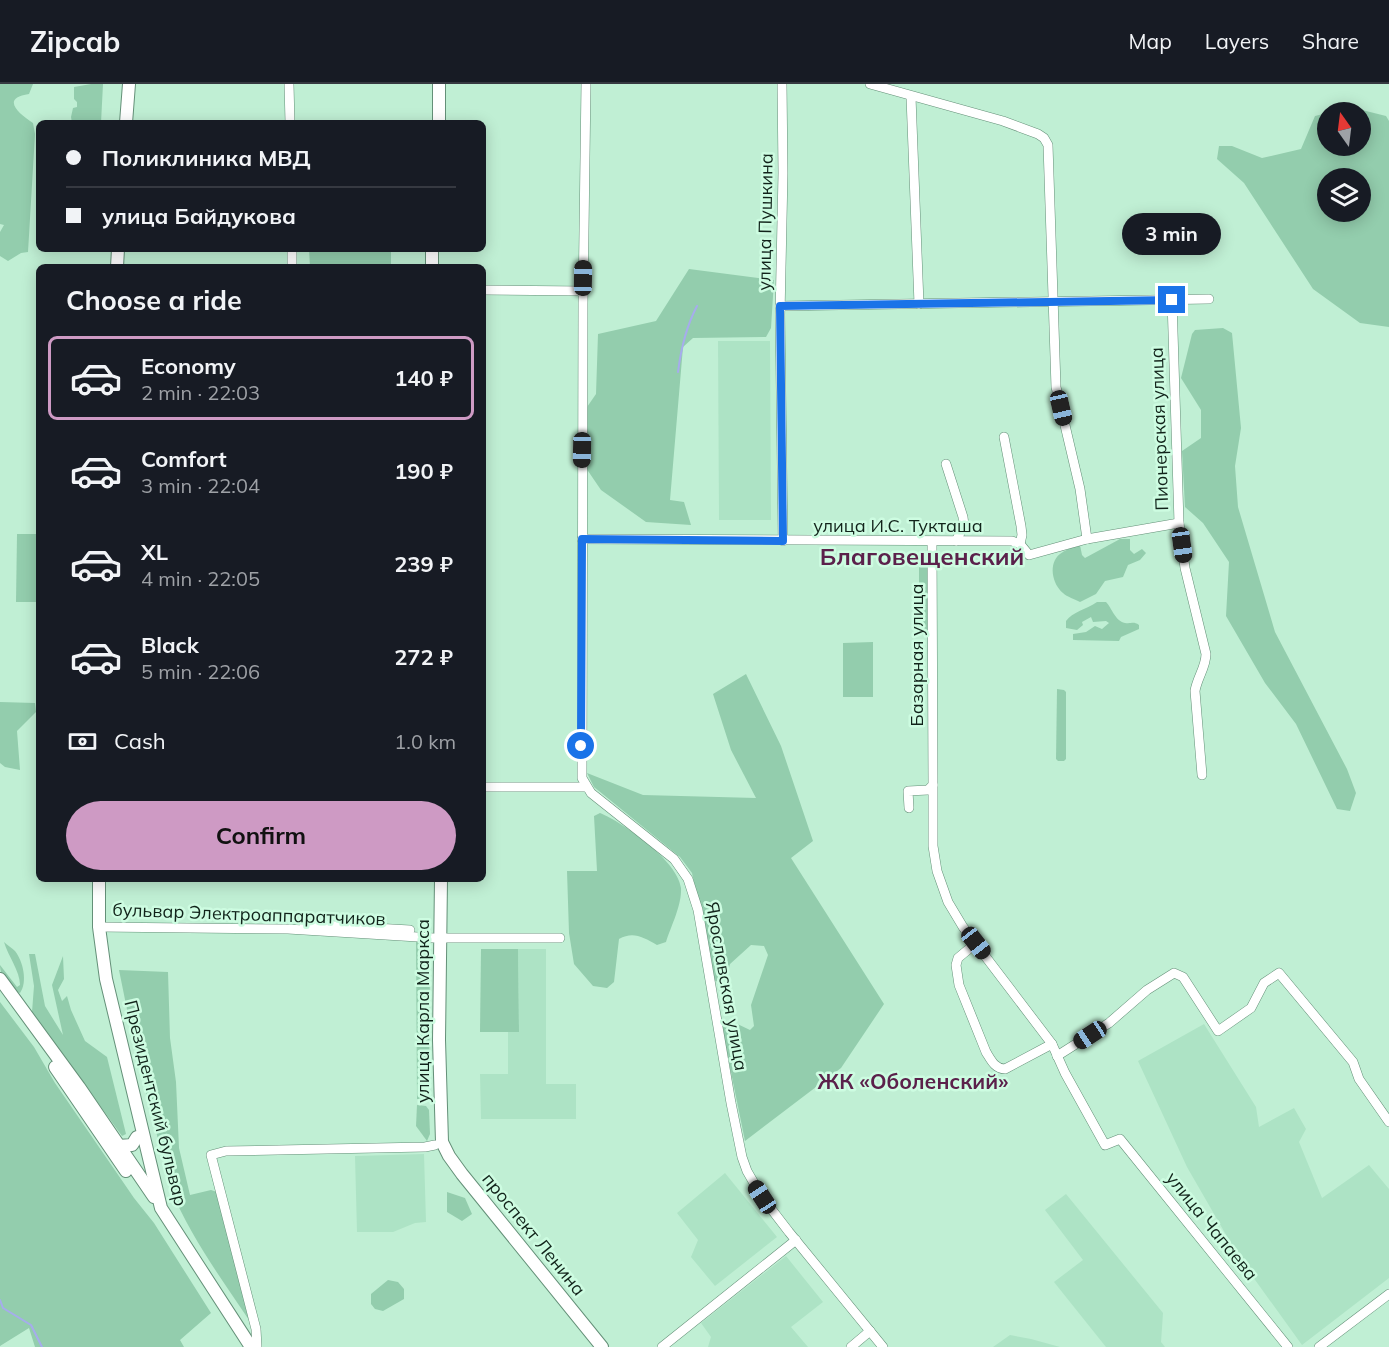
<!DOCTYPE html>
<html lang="en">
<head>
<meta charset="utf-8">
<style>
  :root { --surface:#171b24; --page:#242831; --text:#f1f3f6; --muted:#9ea1a6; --line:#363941; --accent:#ce9ac4 }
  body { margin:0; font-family:Mulish,sans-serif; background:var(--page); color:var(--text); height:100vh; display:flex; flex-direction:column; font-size:22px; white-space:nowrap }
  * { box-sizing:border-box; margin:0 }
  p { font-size:20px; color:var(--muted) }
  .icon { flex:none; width:33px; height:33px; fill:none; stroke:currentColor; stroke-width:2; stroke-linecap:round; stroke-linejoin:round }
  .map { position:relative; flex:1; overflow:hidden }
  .side { position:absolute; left:36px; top:180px; width:450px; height:618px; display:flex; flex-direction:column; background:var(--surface); border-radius:9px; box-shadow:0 3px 15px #0003 }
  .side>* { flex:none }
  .hud { position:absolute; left:36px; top:36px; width:450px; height:132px; border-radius:9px; box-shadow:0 3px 15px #0003; display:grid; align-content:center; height:132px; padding:0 30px; background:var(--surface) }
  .needle { width:39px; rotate:346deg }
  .buttons { position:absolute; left:1317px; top:18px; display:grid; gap:12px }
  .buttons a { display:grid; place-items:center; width:54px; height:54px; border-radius:50%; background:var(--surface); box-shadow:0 3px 15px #0003; font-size:30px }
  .end { position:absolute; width:27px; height:27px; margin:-14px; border:8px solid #1a73e8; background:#fff; box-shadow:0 0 0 3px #fff }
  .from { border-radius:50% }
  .bubble { position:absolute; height:42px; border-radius:21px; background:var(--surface); box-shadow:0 3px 15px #0003; font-size:20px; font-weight:700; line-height:42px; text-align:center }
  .car { position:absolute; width:18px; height:36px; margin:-18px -9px; border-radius:8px; box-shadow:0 0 4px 2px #0007; background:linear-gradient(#222 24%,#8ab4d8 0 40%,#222 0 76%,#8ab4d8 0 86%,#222 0) }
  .hud b { display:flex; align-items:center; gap:21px; height:57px; font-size:22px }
  .hud b+b { border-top:2px solid var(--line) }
  .hud i { width:15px; height:15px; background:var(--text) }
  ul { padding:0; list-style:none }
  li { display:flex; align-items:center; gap:18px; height:84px; margin:0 12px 9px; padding:0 18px; border:3px solid transparent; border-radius:9px }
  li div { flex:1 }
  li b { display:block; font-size:22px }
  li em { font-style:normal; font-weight:700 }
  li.active { border-color:var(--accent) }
  li>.icon { width:54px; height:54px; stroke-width:1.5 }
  h2 { padding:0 30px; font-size:27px; line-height:72px }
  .pay { display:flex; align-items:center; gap:15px; height:66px; padding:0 30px; font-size:22px }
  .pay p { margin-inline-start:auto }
  .action { display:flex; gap:12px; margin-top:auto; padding:12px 30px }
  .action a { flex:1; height:69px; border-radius:36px; background:var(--accent); color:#111; font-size:24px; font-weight:700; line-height:69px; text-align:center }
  header { display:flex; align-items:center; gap:36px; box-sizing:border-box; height:84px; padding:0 30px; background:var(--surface); border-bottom:2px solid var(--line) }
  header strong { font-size:28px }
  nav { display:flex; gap:33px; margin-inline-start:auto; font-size:21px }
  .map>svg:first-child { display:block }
  .built { fill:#ade3c5 }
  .green { fill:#93cdad; fill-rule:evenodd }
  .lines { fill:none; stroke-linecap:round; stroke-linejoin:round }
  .stream { stroke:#a6aced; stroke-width:2 }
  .minor-casing { stroke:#649078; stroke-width:10 }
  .major-casing { stroke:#649078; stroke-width:14 }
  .minor { stroke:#fff; stroke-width:9 }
  .major { stroke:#fff; stroke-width:12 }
  .route { stroke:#1a73e8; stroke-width:8 }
  .labels { text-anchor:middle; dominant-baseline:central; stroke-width:5; stroke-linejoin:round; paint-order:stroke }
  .street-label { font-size:18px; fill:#11231a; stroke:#cdfce1 }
  .quarter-label { font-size:21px; font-weight:bold; fill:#5b214b; stroke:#cdfce1 }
  .district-label { font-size:24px; font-weight:bold; fill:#5b214b; stroke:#cdfce1 }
</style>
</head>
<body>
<header>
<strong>Zipcab</strong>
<nav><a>Map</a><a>Layers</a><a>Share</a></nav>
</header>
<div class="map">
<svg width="1389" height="1263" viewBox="0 0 1389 1263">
  <rect width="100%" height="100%" fill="#c0efd4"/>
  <!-- built -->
  <g class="built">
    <path d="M 718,257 L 770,257 L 771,436 L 719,436 Z"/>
    <path d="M 518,865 L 546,865 L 546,1000 L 576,1000 L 576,1035 L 481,1035 L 480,990 L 508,990 L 508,948 L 519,947 Z"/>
    <path d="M 1204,940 L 1256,1023 L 1259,1043 L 1294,1024 L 1306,1045 L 1299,1058 L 1322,1114 L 1369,1081 L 1389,1105 L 1389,1194 L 1302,1261 L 1240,1175 L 1187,1083 L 1138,977 Z"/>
    <path d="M 424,1070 L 426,1138 L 415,1139 L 393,1148 L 357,1148 L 355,1072 Z"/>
    <path d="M 725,1089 L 777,1153 L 715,1202 L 691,1173 L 698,1156 L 677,1129 Z"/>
    <path d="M 1066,1110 L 1163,1229 L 1161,1258 L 1165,1263 L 1106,1263 L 1054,1198 L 1083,1176 L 1045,1126 Z"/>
    <path d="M 786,1172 L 823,1218 L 791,1243 L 808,1263 L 708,1263 L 711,1253 L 701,1239 Z"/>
    <path d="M 1010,1251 L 1031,1255 L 1060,1263 L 993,1263 Z"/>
  </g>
  <!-- green -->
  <g class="green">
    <path d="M 0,0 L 33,0 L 29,10 C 0,14 19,30 33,39 L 35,50 L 28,168 L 21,169 L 8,177 L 0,172 L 0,148 L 4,141 L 0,140 Z"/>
    <path d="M 91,0 L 103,0 L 101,39 L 72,39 L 71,33 L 73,24 L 77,23 L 77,18 L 74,15 L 74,3 Z"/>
    <path d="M 1350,23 L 1386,32 L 1389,37 L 1389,243 L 1360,239 L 1313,205 L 1244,99 L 1217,75 L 1219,62 L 1232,62 L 1262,74 L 1301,65 L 1315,32 L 1327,29 L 1328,62 L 1360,62 L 1360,28 L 1329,28 ZM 1328,94 L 1360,94 L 1360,128 L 1328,128 Z"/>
    <path d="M 309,165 L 406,165 L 406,167 L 391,167 L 391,183 L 310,183 Z"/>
    <path d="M 689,185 L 774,196 L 771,244 L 766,253 L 693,254 L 683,263 L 670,416 L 684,418 L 691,441 L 646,438 L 601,406 L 586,384 L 585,326 L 596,310 L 598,250 L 656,237 Z"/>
    <path d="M 1223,244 L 1232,249 L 1241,344 L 1235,382 L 1238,423 L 1275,548 L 1347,685 L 1356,709 L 1350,727 L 1337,725 L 1296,640 L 1265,599 L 1226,532 L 1229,478 L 1203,439 L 1185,423 L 1182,367 L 1201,354 L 1201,326 L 1181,294 L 1192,250 L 1195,246 Z"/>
    <path d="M 17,450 L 39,450 L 37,518 L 16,518 Z"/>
    <path d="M 1120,455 L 1130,455 L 1130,466 L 1134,470 L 1142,465 L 1146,469 L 1140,476 L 1128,481 L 1123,493 L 1105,497 L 1096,510 L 1080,518 C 1075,515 1067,513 1063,509 C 1052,500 1048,479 1060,470 C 1065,466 1072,464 1077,460 L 1080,461 L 1082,471 L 1085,474 Z"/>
    <path d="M 919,467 L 923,467 L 927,470 L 927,549 L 923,551 L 919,549 Z"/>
    <path d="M 1097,518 L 1106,518 C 1112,524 1115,537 1125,539 C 1132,540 1133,537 1139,541 L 1139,545 L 1121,553 L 1119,557 L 1073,556 L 1073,550 L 1086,548 L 1095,542 L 1102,545 L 1109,539 L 1106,537 L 1093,538 L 1091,533 L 1082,538 L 1083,541 L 1077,546 L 1066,544 L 1066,537 C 1072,528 1087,525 1097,518 Z"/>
    <path d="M 873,558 L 873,613 L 843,613 L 843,559 Z"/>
    <path d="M 746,590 L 781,662 L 813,757 L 791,774 L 884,920 L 841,984 L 745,1057 L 722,944 L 729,936 L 750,946 L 754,942 L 751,921 L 768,871 L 764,862 L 751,861 L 730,880 L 726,894 L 720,899 L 714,896 L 692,789 L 680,773 L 594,703 L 587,689 L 643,711 L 756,714 L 731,666 L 713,610 Z"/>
    <path d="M 1057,605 L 1064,606 L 1066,608 L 1066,675 L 1064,677 L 1058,677 L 1056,675 Z"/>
    <path d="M 0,618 L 35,619 L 36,628 L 17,647 L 20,686 L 5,683 L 0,679 Z"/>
    <path d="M 600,729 C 624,739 678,777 681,804 C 682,821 671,842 666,858 L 657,861 C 643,853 633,847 619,855 L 614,898 L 607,904 L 593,902 L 574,880 L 569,849 L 567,787 L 597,787 L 594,732 Z"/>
    <path d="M 416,856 L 426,858 L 430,865 L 429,1012 L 427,1015 L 417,1015 Z"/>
    <path d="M 4,858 C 7,861 12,864 15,867 C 23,877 28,898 20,909 C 9,906 0,893 0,881 L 17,903 L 20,901 C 20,887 8,872 4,858 Z"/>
    <path d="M 481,865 L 518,865 L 519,948 L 480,948 Z"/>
    <path d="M 29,870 L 35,870 L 45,922 L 63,951 L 52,901 L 63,872 L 64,895 L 58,906 L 62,917 L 67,912 L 71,926 L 85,957 L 107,973 L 126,1050 L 122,1052 L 32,928 L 34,902 Z"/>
    <path d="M 119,886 L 168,888 L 170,954 L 176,998 L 179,1064 L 190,1111 L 211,1106 L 217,1108 L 251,1239 C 222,1196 191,1153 171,1106 L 135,965 Z"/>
    <path d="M 0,918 L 34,963 L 55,999 L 134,1114 L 154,1139 L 211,1229 L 180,1256 L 184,1263 L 35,1263 L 29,1244 L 0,1262 Z"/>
    <path d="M 417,1021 L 426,1022 L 429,1026 L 430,1050 L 427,1057 L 416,1042 Z"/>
    <path d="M 447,1108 L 465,1114 L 472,1130 L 462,1137 L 447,1128 Z"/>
    <path d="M 388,1196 L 398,1198 L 404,1205 L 404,1215 L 383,1227 L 375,1225 L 371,1220 L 371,1210 Z"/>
  </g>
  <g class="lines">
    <!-- stream -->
    <g class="stream">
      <path d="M 678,288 C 681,264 686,243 697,222"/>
      <path d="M 0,1216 L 3,1224 L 31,1241 L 42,1263"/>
    </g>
    <defs>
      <g id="minor">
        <path d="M 289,0 L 290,39"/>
        <path d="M 586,0 L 583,220 L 582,694 L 591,709 L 674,775 L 688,795 L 698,826 L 731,1019 L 742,1073 L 747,1087 L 762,1113 L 789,1148 L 883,1263"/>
        <path d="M 782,0 L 783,89 L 780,231 L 783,457"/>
        <path d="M 870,0 L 1003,37 L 1038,50 L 1044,54 L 1048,61 L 1056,303 L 1080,405 L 1087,455"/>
        <path d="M 911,13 L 919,220"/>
        <path d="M 292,165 L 292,183"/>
        <path d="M 483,206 L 583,207"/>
        <path d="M 1172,216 L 1179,439 L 1185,484 L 1206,570 C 1206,583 1197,594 1195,607 L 1202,691"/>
        <path d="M 780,222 L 1209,215"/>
        <path d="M 1004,353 L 1021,442 L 1022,451 L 1020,460"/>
        <path d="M 946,380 L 963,433 L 964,441 L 956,457"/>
        <path d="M 582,455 L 1012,457 L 1020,460 L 1029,471 L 1087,455 L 1179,439"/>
        <path d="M 933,701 L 933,762 L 937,787 L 948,818 L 963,843 L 1052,960 L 1065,989 L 1105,1061 L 1120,1055 L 1288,1263"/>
        <path d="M 483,703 L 586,703"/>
        <path d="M 909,724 L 908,707 L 928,706 L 933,701 L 932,457"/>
        <path d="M 304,840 L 410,846"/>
        <path d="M 99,843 L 288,845 L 434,854"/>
        <path d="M 441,854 L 560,854"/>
        <path d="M 976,859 L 958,874 L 956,881 L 959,901 L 986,968 C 991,976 995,985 1005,985 L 1052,960"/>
        <path d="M 1057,972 L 1109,939 L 1147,906 L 1174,889 L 1183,893 L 1218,947 L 1251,924 L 1264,899 L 1279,889 L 1353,978 L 1359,995 L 1389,1038"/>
        <path d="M 257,1263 L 256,1245 L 211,1071 L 226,1067 L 425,1063 L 435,1061"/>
        <path d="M 662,1263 L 796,1156"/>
        <path d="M 851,1263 L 870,1247"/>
        <path d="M 1319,1263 L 1389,1210"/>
      </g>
      <g id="major">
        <path d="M 126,39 L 129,0"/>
        <path d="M 439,39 L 439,0"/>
        <path d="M 117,183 L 118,165"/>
        <path d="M 432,183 L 432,165"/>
        <path d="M 99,795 L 99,843 L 106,895 L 161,1124 L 251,1263"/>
        <path d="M 441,795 L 439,956 L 442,1058 L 449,1072 L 462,1090 L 602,1263"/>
        <path d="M 0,895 L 79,1003 L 154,1113"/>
        <path d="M 55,983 L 126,1087"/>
        <path d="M 119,1062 L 132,1061 L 137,1053"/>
      </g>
    </defs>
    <!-- minor casing -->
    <use href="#minor" class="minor-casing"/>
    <!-- major casing -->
    <use href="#major" class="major-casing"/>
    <!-- minor -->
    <use href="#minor" class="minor"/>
    <!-- major -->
    <use href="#major" class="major"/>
  </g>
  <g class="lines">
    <!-- route -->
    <path class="route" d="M 581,662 L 582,455 L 783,457 L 780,222 L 1172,216"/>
  </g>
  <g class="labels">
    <!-- street labels -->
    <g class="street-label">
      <text transform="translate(765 138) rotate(-89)">улица Пушкина</text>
      <text transform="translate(1159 345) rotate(-92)">Пионерская улица</text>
      <text x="898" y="441">улица И.С. Тукташа</text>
      <text transform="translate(916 571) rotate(-90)">Базарная улица</text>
      <text transform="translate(249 830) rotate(2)">бульвар Электроаппаратчиков</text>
      <text transform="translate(727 902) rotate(80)">Ярославская улица</text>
      <text transform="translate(422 927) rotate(-90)">улица Карла Маркса</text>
      <text transform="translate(156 1019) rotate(76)">Президентский бульвар</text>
      <text transform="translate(1212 1142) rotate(51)">улица Чапаева</text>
      <text transform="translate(534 1150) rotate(51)">проспект Ленина</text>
    </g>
    <!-- quarter labels -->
    <g class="quarter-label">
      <text x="913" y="997">ЖК «Оболенский»</text>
    </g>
    <!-- district labels -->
    <g class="district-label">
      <text x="922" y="472">Благовещенский</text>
    </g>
  </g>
</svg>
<div class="buttons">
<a><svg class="needle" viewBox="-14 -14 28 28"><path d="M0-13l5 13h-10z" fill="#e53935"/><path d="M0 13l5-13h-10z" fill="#9ea1a6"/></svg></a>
<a><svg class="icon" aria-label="layers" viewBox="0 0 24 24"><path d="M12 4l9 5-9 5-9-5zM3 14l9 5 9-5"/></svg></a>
</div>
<i class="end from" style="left:581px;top:662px"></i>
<i class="end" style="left:1172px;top:216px"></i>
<div class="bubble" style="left:1122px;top:129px;width:99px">3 min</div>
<i class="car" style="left:583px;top:194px;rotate:1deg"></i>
<i class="car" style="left:1061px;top:324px;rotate:167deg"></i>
<i class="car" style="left:582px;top:366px;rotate:181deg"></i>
<i class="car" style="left:1182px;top:461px;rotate:172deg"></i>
<i class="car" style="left:976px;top:859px;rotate:142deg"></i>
<i class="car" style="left:1090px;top:951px;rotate:237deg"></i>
<i class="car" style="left:762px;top:1113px;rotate:327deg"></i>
<div class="hud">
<b><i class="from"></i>Поликлиника МВД</b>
<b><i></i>улица Байдукова</b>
</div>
<section class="side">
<h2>Choose a ride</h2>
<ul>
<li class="active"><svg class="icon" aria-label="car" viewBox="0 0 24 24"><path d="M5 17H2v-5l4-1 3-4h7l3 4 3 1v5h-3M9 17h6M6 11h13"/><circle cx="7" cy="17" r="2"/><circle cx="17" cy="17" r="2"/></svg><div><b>Economy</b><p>2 min · 22:03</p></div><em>140 ₽</em></li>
<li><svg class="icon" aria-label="car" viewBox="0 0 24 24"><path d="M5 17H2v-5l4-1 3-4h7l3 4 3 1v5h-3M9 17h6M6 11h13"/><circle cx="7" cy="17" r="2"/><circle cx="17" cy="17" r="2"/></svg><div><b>Comfort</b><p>3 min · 22:04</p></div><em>190 ₽</em></li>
<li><svg class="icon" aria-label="car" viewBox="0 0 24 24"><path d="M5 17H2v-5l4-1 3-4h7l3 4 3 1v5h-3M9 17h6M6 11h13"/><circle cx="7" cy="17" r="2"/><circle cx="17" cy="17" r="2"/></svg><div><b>XL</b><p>4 min · 22:05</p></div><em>239 ₽</em></li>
<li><svg class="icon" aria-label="car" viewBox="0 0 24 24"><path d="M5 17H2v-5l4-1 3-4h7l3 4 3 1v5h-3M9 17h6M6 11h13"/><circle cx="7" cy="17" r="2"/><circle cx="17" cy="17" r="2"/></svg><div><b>Black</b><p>5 min · 22:06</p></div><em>272 ₽</em></li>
</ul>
<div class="pay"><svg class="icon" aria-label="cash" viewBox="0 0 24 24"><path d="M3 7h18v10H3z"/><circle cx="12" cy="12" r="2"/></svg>Cash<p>1.0 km</p></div>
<div class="action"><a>Confirm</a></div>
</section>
</div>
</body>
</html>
